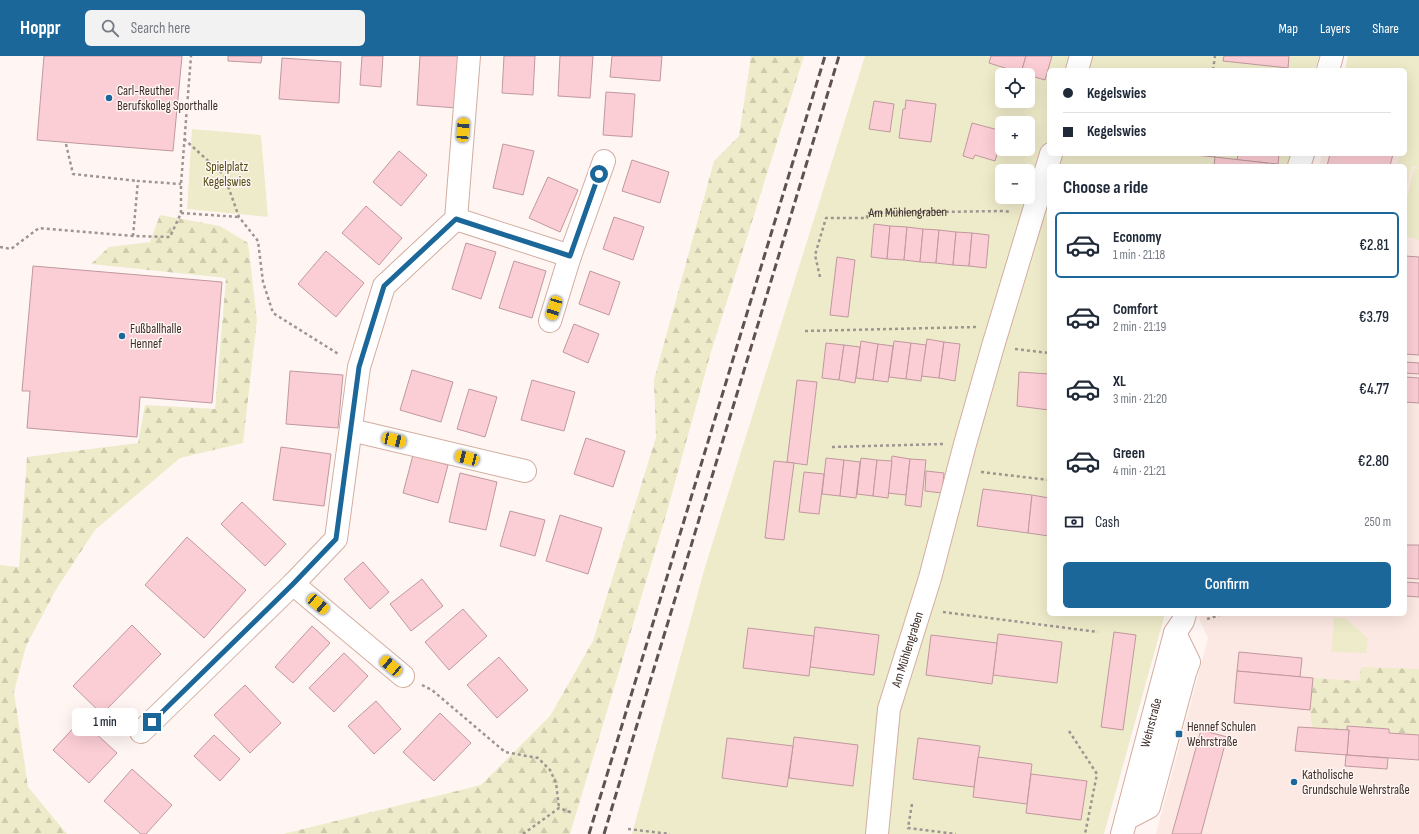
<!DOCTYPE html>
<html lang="en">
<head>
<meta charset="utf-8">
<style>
  :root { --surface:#fff; --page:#f2f2f3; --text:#1f2937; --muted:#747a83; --line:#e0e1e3; --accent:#1c679a }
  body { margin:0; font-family:"Sofia Sans Condensed",sans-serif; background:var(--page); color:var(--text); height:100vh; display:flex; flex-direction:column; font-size:15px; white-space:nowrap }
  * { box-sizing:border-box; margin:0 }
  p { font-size:13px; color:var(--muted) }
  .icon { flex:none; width:22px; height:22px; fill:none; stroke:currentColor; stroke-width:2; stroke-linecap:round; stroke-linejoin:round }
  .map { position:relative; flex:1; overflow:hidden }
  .panel { position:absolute; left:1047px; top:108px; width:360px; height:452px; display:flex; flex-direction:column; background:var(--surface); border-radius:6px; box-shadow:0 4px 16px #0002 }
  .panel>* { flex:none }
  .top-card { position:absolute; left:1047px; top:12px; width:360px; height:88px; border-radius:6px; box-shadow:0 4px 16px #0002; display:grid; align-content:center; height:88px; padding:0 16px; background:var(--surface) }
  .controls { position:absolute; left:995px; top:12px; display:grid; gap:8px }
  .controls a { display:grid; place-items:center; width:40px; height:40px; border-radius:6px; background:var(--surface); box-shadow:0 4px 16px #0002; font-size:20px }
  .end { position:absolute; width:18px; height:18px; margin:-9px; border:5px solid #1c679a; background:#fff; box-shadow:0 0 0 2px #fff }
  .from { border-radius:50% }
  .bubble { position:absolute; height:28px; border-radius:6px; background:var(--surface); box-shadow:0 4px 16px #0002; font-size:13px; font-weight:600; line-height:28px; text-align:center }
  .car { position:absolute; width:12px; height:24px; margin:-12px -6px; border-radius:5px; box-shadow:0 0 3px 1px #0007; background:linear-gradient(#f5c518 24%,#345 0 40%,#f5c518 0 76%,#345 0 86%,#f5c518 0) }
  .top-card b { display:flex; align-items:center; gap:14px; height:38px; font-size:15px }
  .top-card b+b { border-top:1px solid var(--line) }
  .top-card i { width:10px; height:10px; background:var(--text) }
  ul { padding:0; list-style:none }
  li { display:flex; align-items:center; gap:12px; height:66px; margin:0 8px 6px; padding:0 8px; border:2px solid transparent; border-radius:6px }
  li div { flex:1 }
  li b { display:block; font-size:15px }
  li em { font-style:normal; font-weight:600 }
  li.on { border-color:var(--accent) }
  li>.icon { width:36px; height:36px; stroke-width:1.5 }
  h2 { padding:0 16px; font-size:18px; line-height:48px }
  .pay { display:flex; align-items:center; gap:10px; height:44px; padding:0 16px; font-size:15px }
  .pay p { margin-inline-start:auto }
  .primary-button { display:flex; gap:8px; margin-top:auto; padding:8px 16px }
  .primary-button a { flex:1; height:46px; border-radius:6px; background:var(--accent); color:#fff; font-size:16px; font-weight:600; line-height:46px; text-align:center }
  header { display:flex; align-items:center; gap:24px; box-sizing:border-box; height:56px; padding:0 20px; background:var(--accent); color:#fff }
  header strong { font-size:19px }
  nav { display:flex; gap:22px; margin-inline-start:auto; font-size:14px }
  .search { width:280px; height:36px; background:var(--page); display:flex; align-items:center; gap:10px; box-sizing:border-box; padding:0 14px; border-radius:6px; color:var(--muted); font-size:15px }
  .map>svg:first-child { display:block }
  .built { fill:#fde9e3 }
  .green { fill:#eeebca; fill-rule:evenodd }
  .forest { fill:url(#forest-firs) }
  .building { fill:#fbcdd4; stroke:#c0989e }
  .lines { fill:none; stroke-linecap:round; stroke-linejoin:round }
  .minor-casing { stroke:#d3ada0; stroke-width:24 }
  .path { stroke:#a09491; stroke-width:2.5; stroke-dasharray:3 3; stroke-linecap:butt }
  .minor { stroke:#fff; stroke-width:22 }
  .rail { stroke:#60524e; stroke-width:3; stroke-dasharray:8 4; stroke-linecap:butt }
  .route { stroke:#1c679a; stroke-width:5 }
  .poi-dot { fill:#1c679a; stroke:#fff6f4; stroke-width:1.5 }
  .labels { text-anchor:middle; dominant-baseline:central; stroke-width:3; stroke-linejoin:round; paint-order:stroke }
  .poi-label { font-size:13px; fill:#3c2d28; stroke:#fff6f4; text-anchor:start }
  .park-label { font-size:13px; fill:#524c11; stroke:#fff6f4 }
  .street-label { font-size:13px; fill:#3c2d28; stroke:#fff6f4 }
</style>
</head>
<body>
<header>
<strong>Hoppr</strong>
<div class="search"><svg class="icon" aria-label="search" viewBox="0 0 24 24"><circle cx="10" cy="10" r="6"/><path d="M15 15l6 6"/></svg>Search here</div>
<nav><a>Map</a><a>Layers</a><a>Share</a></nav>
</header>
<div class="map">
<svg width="1419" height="778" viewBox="0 0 1419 778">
  <defs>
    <pattern id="forest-firs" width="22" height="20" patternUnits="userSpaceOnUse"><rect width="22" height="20" fill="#eeebca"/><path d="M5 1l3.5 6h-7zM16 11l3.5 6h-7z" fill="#cdcaae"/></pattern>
  </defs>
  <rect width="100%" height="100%" fill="#fff6f4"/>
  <!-- built -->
  <path class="built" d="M 1348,0 L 1419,0 L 1419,778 L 1156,778 L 1208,582 L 1197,558 L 1405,558 L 1405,110 L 1319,110 L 1322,98 L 1405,98 L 1405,14 L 1345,14 Z"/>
  <!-- green -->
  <g class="green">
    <path d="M 865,0 L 1319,0 L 1315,14 L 1049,14 L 1049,98 L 1291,98 L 1288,110 L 1049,110 L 1049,558 L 1165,558 L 1104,778 L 632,778 L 705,511 ZM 1002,19 L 1028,19 L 1028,45 L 1002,45 ZM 1002,67 L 1028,67 L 1028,93 L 1002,93 ZM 1002,115 L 1028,115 L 1028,141 L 1002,141 Z"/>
    <path d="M 1348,0 L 1419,0 L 1419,112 L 1412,110 L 1405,138 L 1405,110 L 1397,110 L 1400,98 L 1405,98 L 1405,14 L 1345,14 Z"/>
    <path d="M 192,73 L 261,79 L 268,161 L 187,153 Z"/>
    <path d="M 1414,112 L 1419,113 L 1419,184 L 1405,180 L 1405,150 Z"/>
    <path d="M 1334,562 L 1345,562 L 1368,582 L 1366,597 L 1331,596 Z"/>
  </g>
  <!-- forest -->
  <g class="forest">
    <path d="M 751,0 L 804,0 L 711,296 L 666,459 L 570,778 L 283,778 L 481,729 L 550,660 L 593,585 L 656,381 L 654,324 L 714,105 L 739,80 Z"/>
    <path d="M 160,159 L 220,170 L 248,187 L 257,264 L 243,387 L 180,402 L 95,474 L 57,532 L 26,590 L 14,636 L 28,731 L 67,778 L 0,778 L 0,509 L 19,511 L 27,401 L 138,387 L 145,349 L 215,353 L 226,222 L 91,208 L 109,191 L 150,186 Z"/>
    <path d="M 1361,611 L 1419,613 L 1419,679 L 1389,677 L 1389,673 L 1348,670 L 1347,674 L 1312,672 L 1310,654 L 1313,622 L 1359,625 Z"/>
  </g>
  <!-- building -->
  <g class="building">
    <path d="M 44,0 L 182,0 L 173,95 L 37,84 Z"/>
    <path d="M 228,0 L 262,0 L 261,7 L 228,5 Z"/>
    <path d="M 362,0 L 383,0 L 381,31 L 360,29 Z"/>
    <path d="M 420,0 L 460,0 L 457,52 L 417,49 Z"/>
    <path d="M 504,0 L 535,0 L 533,39 L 502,37 Z"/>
    <path d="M 560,0 L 593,0 L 590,42 L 558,40 Z"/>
    <path d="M 612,0 L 662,0 L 660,25 L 610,21 Z"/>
    <path d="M 991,0 L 1026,0 L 1021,17 L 989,7 Z"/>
    <path d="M 1026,0 L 1052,0 L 1045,24 L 1021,17 Z"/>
    <path d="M 1224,0 L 1289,0 L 1288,12 L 1223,5 Z"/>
    <path d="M 282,2 L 341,6 L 339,47 L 279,43 Z"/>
    <path d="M 606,36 L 635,38 L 632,81 L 603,79 Z"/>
    <path d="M 906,44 L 936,48 L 931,86 L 899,82 L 903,53 L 905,53 Z"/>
    <path d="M 874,45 L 894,48 L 890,76 L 869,73 Z"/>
    <path d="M 972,67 L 1002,75 L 1002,82 L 995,105 L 975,99 L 973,103 L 963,100 Z"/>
    <path d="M 503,88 L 534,95 L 523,139 L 493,132 Z"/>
    <path d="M 399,95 L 427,119 L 401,150 L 373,126 Z"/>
    <path d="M 1184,98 L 1215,98 L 1215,101 Z"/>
    <path d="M 1238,98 L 1279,98 L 1278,108 L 1237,104 Z"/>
    <path d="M 1330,98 L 1393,98 L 1390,110 L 1327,110 Z"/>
    <path d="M 1215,101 L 1267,107 L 1267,110 L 1214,110 Z"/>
    <path d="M 632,104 L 669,116 L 660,147 L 622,135 Z"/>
    <path d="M 548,121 L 578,134 L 560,176 L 529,162 Z"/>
    <path d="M 366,150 L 402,182 L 379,209 L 342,177 Z"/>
    <path d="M 614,161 L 644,171 L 633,204 L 603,193 Z"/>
    <path d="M 874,168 L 890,170 L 887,203 L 871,201 Z"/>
    <path d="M 890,170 L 907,171 L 904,204 L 887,203 Z"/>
    <path d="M 907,171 L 923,173 L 920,206 L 904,204 Z"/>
    <path d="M 923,173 L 939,174 L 936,207 L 920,206 Z"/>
    <path d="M 939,174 L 956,176 L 953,209 L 936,207 Z"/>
    <path d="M 956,176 L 972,177 L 969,210 L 953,209 Z"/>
    <path d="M 972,177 L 989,179 L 986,212 L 969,210 Z"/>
    <path d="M 466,187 L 496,196 L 481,243 L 452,233 Z"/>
    <path d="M 326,195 L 364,227 L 336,261 L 298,228 Z"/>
    <path d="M 1405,200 L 1419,201 L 1419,299 L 1405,298 Z"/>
    <path d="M 837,201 L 855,204 L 848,261 L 830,259 Z"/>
    <path d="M 514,205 L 546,215 L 532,262 L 499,252 Z"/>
    <path d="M 33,210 L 222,226 L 212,347 L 140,341 L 137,381 L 27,372 L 30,335 L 22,335 Z"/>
    <path d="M 590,215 L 620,226 L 609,259 L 579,248 Z"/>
    <path d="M 574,268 L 599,278 L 588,307 L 563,296 Z"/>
    <path d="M 927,283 L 944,286 L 939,322 L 921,320 Z"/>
    <path d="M 861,285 L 878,288 L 873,324 L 856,322 Z"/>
    <path d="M 894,285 L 911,287 L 906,323 L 889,321 Z"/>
    <path d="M 944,286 L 960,288 L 955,325 L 939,322 Z"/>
    <path d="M 826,287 L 844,289 L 839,324 L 822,322 Z"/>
    <path d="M 911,287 L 926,289 L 921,325 L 906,323 Z"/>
    <path d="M 878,288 L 893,290 L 888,326 L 873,324 Z"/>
    <path d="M 844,289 L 860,291 L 855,327 L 839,324 Z"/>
    <path d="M 1405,306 L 1419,307 L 1419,318 L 1405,317 Z"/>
    <path d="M 412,314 L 453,326 L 441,366 L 400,354 Z"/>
    <path d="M 290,315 L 343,319 L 338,372 L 286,368 Z"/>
    <path d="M 1019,316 L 1049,318 L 1049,354 L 1017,350 Z"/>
    <path d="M 1405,321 L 1419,322 L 1419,347 L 1405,346 Z"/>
    <path d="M 532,324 L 575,336 L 564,375 L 521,364 Z"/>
    <path d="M 797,324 L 817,326 L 807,409 L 787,406 Z"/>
    <path d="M 469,333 L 497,341 L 485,381 L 457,373 Z"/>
    <path d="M 586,382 L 625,395 L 613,431 L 574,418 Z"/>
    <path d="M 281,391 L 331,398 L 324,450 L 273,444 Z"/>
    <path d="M 413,399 L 448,409 L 438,447 L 403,437 Z"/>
    <path d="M 892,400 L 910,403 L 906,439 L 888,437 Z"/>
    <path d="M 826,402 L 844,404 L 840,440 L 822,438 Z"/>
    <path d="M 861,402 L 877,404 L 873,440 L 857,438 Z"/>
    <path d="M 910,403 L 926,404 L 921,451 L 905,449 Z"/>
    <path d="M 844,404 L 860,406 L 856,442 L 840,440 Z"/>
    <path d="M 877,404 L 892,405 L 888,442 L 873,440 Z"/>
    <path d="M 774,405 L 794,407 L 784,484 L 765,482 Z"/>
    <path d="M 926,415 L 944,417 L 942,437 L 925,435 Z"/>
    <path d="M 804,416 L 824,418 L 819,458 L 799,456 Z"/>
    <path d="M 460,417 L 497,426 L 486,474 L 449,466 Z"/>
    <path d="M 983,433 L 1032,439 L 1028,477 L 977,470 Z"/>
    <path d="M 1032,439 L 1049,442 L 1049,480 L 1028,477 Z"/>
    <path d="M 242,446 L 286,488 L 265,510 L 221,468 Z"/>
    <path d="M 510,455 L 545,464 L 535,500 L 500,490 Z"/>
    <path d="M 560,459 L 602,472 L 588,518 L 546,505 Z"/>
    <path d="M 187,481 L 246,534 L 204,582 L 145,529 Z"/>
    <path d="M 1405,489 L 1419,489 L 1419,523 L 1405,522 Z"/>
    <path d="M 363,506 L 389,536 L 370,553 L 344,523 Z"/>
    <path d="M 422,523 L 443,550 L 411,575 L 390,548 Z"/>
    <path d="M 1405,526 L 1419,527 L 1419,541 L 1405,540 Z"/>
    <path d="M 463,553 L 487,580 L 449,614 L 425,586 Z"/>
    <path d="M 132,569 L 161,598 L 102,658 L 73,630 Z"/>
    <path d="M 312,570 L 330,587 L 293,627 L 275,611 Z"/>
    <path d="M 815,571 L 879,579 L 874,619 L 810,611 Z"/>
    <path d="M 748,572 L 814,580 L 809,620 L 743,612 Z"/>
    <path d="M 1114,576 L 1136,579 L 1123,674 L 1101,671 Z"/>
    <path d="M 998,578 L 1062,586 L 1057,627 L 993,619 Z"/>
    <path d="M 931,579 L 997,587 L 992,628 L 926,619 Z"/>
    <path d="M 1239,596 L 1302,602 L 1300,621 L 1237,615 Z"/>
    <path d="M 344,597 L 368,620 L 334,656 L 309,632 Z"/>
    <path d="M 499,601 L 528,634 L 497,662 L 467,629 Z"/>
    <path d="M 1237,615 L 1313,622 L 1310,654 L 1234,647 Z"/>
    <path d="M 245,629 L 281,667 L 250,697 L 214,659 Z"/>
    <path d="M 376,645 L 401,673 L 374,698 L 348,670 Z"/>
    <path d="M 440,657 L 471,687 L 434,725 L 403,696 Z"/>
    <path d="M 81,664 L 117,697 L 89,727 L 53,694 Z"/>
    <path d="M 1347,670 L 1389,673 L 1389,677 L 1419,679 L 1419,704 L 1347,699 L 1349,674 L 1347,674 Z"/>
    <path d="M 1298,671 L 1349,674 L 1347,699 L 1295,695 Z"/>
    <path d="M 1201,674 L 1227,681 L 1201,778 L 1172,778 Z"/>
    <path d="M 214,679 L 240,703 L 220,725 L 194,700 Z"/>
    <path d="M 794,681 L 858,689 L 853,730 L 789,722 Z"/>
    <path d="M 727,682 L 793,690 L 787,731 L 722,722 Z"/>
    <path d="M 918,682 L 980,690 L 974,731 L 913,723 Z"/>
    <path d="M 1346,699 L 1388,702 L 1387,713 L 1345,710 Z"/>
    <path d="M 978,701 L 1032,708 L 1027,748 L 973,741 Z"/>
    <path d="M 132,713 L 172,749 L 146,778 L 141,778 L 104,745 Z"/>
    <path d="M 1031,718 L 1087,725 L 1081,764 L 1026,757 Z"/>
  </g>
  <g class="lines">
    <defs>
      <g id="minor">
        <path d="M 1077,14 L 1081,0"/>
        <path d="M 1328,14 L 1332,0"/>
        <path d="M 1299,110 L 1303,98"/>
        <path d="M 456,163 L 570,200 L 550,265"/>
        <path d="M 570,200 L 604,105"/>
        <path d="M 351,374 L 525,415"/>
        <path d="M 293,528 L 403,620"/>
        <path d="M 141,676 L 293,528 L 336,483 L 359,311 L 384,230 L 456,163 L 469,0"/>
        <path d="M 1126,763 L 1149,751 L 1185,617 L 1189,606 L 1175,577"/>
        <path id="s2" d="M 877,778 L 889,653 L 930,522 L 965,388 L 993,290 L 1051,98"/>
        <path id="s3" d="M 1122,778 L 1175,577 L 1183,565 L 1185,558"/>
      </g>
    </defs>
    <!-- minor casing -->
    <use href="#minor" class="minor-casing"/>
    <!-- path -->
    <g class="path">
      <path d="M 1213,14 L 1215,0"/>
      <path d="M 184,83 L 224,119 L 239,161 L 258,185 L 263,226 L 273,257 L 340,299"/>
      <path d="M 66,88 L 73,118 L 138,125"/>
      <path d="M 181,157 L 239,161"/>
      <path d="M 133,180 L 138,125 L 181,128"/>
      <path d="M 0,191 L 11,193 L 39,172 L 133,180 L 170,181 L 181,157 L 181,128 L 191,0"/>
      <path id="s1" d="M 820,221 L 815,199 L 826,162 L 867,162 L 867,157 L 1004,155 L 1011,156"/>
      <path d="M 805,275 L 976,271"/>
      <path d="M 1015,293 L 1049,297"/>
      <path d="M 832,391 L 943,388"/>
      <path d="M 981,416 L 1049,424"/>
      <path d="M 943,556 L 1098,576"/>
      <path d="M 1207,563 L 1223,558"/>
      <path d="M 422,629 L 432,634 L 505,696 L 538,702 L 550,714 L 556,727 L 559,752"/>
      <path d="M 1069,675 L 1097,718 L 1085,778"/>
      <path d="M 912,748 L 908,772 L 956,778"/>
      <path d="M 628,773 L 670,778"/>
      <path d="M 523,778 L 559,752 L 573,757"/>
    </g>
    <!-- minor -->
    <use href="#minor" class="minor"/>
    <!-- rail -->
    <g class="rail">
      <path d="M 589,778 L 825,0"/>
      <path d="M 604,778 L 839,0"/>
    </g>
  </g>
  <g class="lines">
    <!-- route -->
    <path class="route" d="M 152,666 L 293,528 L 336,483 L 359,311 L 384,230 L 456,163 L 570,200 L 599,118"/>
  </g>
  <!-- markers -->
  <g class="poi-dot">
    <circle cx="109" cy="42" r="4"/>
    <circle cx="122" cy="280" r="4"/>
    <rect x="1175" y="674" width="8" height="8" rx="2"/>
    <circle cx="1294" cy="726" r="4"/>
  </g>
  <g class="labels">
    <!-- poi labels -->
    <g class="poi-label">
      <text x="117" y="35">Carl-Reuther<tspan x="117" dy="15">Berufskolleg Sporthalle</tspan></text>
      <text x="130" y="273">Fußballhalle<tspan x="130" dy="15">Hennef</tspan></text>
      <text x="1187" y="671">Hennef Schulen<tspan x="1187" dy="15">Wehrstraße</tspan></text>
      <text x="1302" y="719">Katholische<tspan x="1302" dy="15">Grundschule Wehrstraße</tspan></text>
    </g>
    <!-- park labels -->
    <g class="park-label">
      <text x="227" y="111">Spielplatz<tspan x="227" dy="15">Kegelswies</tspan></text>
    </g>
    <!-- street labels -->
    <g class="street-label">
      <text stroke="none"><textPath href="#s1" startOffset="148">Am Mühlengraben</textPath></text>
      <text stroke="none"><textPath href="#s2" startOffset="188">Am Mühlengraben</textPath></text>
      <text stroke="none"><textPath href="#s3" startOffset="115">Wehrstraße</textPath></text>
    </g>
  </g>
</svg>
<div class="controls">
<a><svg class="icon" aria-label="locate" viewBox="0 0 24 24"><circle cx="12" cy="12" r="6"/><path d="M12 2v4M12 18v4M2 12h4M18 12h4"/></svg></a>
<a>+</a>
<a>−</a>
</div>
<i class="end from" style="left:599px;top:118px"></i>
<i class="end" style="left:152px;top:666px"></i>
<div class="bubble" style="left:72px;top:652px;width:66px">1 min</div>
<i class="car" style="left:463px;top:74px;rotate:4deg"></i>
<i class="car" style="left:554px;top:252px;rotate:197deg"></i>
<i class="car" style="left:394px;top:384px;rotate:103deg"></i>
<i class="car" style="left:467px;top:402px;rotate:284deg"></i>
<i class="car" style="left:318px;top:548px;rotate:130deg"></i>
<i class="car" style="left:391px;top:610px;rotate:310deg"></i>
<div class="top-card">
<b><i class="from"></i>Kegelswies</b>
<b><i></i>Kegelswies</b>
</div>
<section class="panel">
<h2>Choose a ride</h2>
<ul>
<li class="on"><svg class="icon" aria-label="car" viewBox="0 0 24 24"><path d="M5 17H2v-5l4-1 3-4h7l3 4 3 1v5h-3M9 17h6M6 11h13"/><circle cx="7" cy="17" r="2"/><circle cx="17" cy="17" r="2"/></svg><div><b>Economy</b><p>1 min · 21:18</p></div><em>€2.81</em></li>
<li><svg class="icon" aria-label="car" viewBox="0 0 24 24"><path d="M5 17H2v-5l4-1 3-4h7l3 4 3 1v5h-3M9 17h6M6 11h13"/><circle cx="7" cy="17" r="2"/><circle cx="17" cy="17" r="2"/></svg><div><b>Comfort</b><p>2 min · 21:19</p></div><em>€3.79</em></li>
<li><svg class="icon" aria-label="car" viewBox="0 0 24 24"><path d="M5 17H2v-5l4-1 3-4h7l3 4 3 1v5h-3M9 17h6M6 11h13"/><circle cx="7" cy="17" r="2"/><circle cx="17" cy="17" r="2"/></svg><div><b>XL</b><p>3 min · 21:20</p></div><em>€4.77</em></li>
<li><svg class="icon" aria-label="car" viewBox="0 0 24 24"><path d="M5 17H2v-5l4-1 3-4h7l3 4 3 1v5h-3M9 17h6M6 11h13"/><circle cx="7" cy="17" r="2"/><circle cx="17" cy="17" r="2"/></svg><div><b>Green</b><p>4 min · 21:21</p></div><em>€2.80</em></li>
</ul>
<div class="pay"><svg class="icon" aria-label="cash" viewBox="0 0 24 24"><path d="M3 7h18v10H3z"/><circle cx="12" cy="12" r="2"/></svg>Cash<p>250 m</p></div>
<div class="primary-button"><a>Confirm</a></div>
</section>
</div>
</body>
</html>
